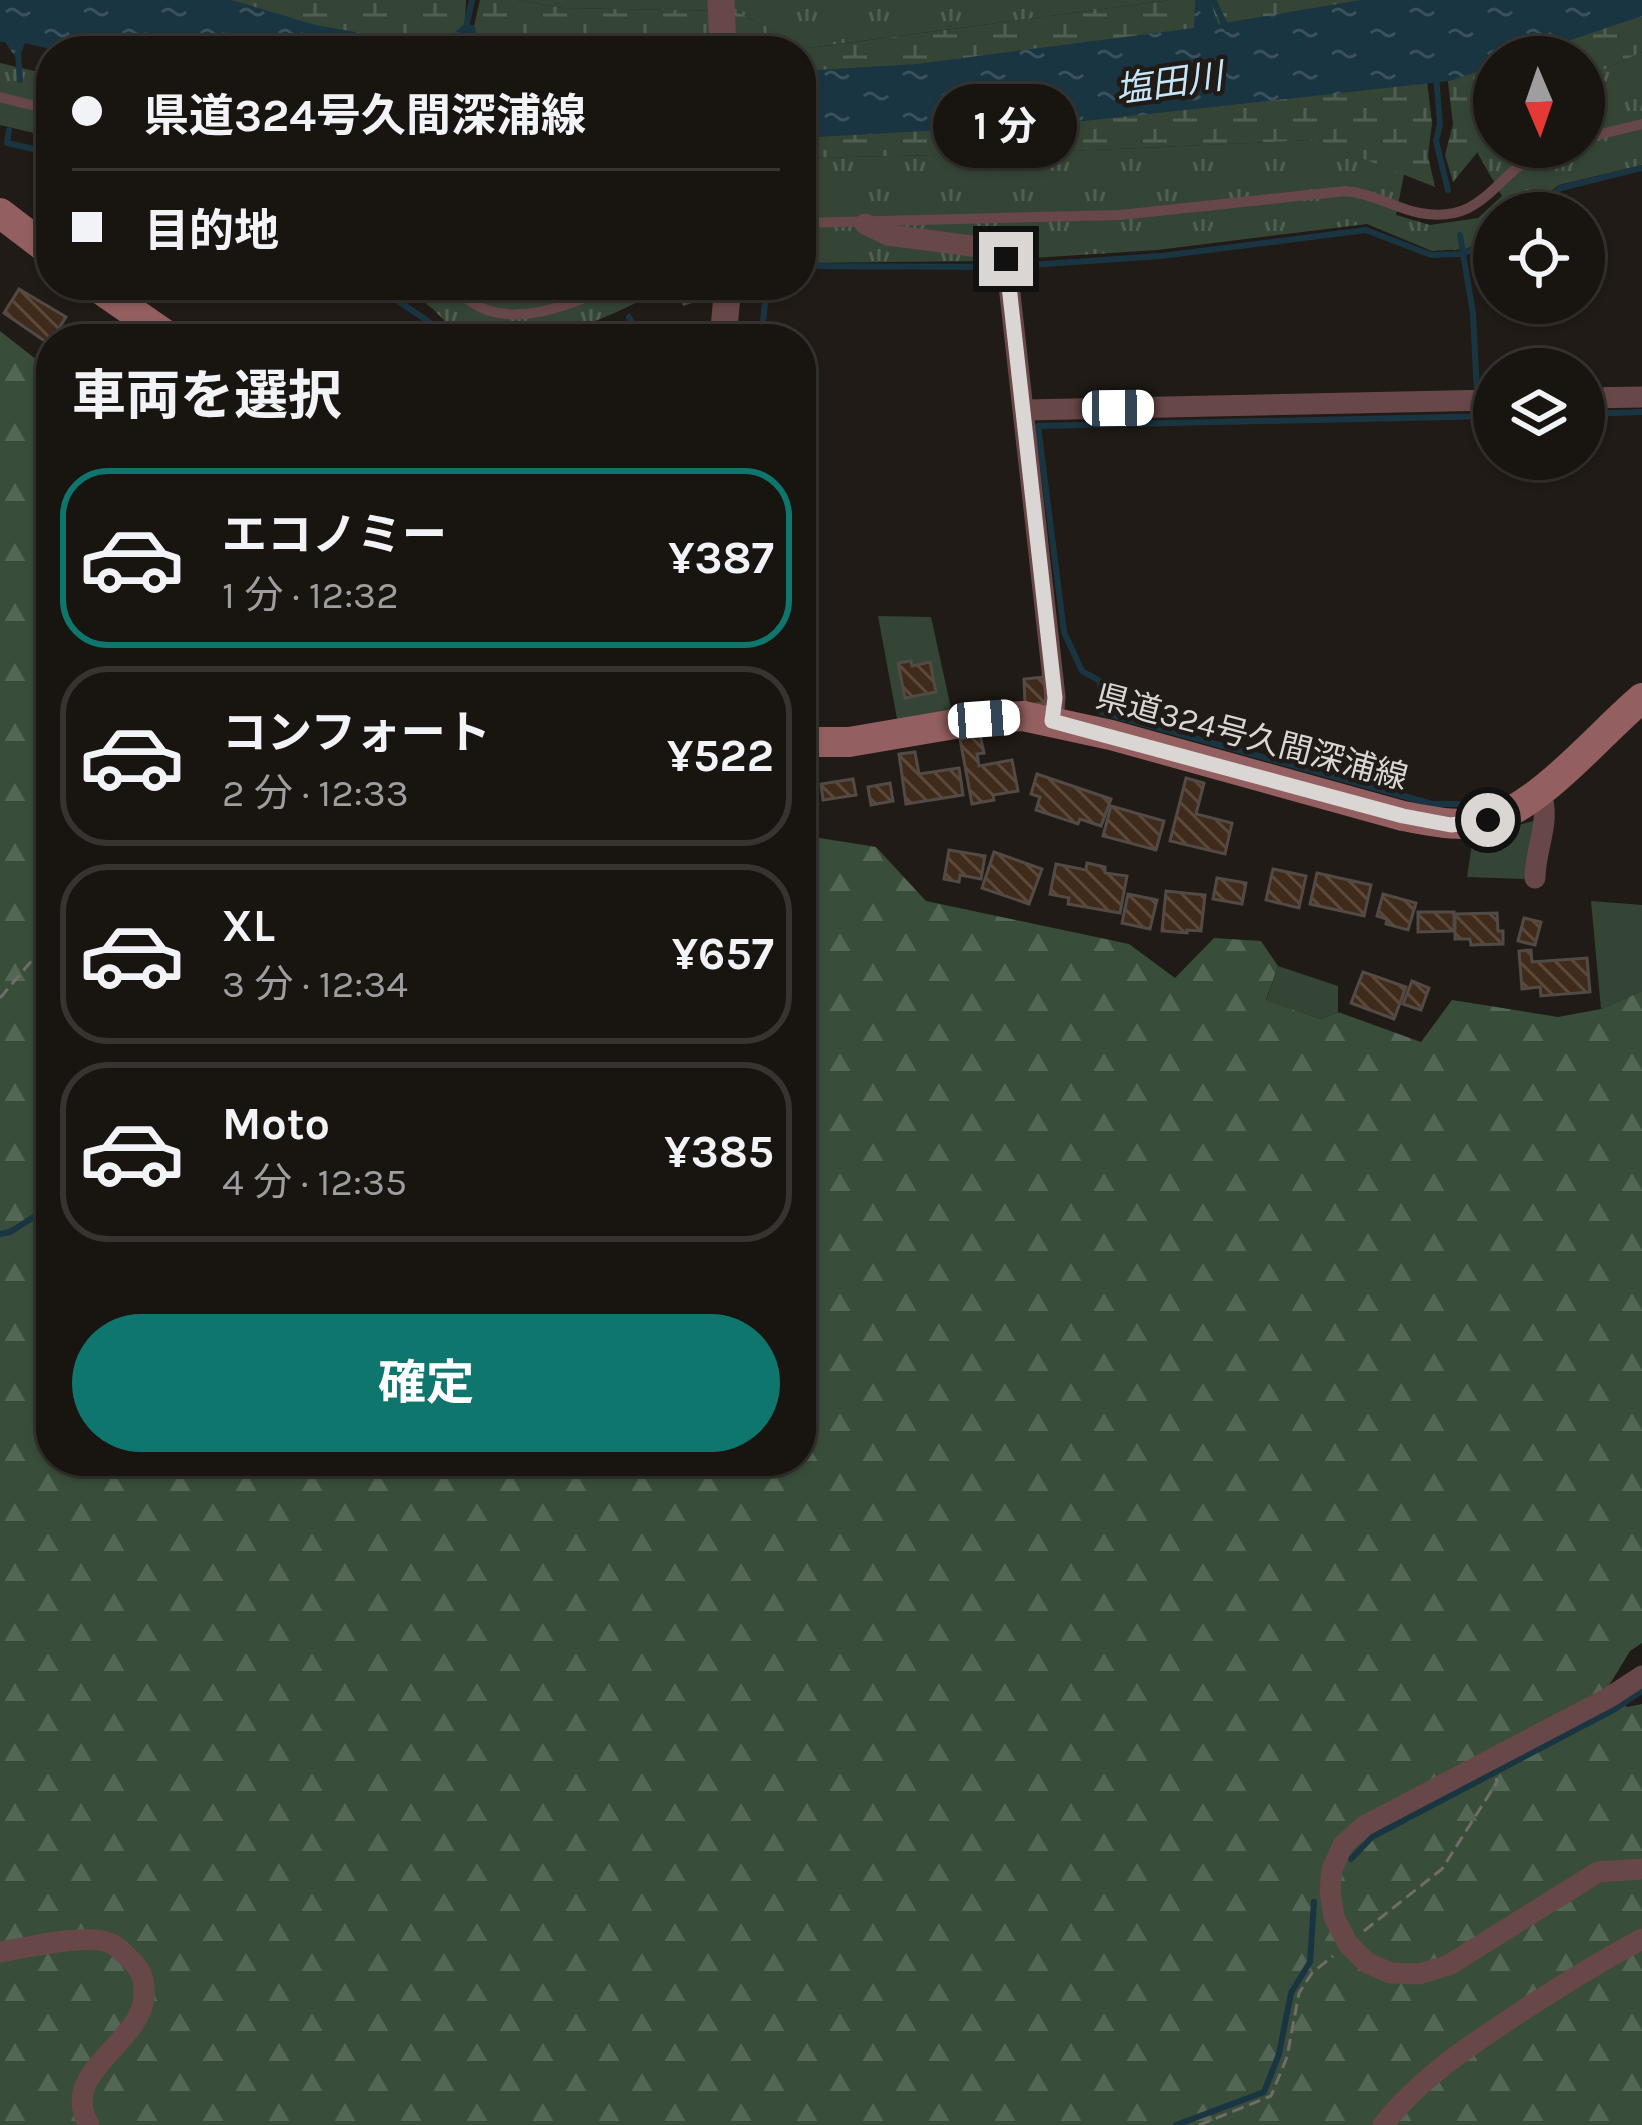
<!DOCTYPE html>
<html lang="ja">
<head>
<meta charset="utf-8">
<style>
  :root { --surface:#181410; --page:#211d19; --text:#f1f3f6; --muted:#9f9e9f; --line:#363330; --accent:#0f766e }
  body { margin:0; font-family:Karla,"Noto Sans JP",sans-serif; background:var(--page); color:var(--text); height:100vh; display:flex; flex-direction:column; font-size:45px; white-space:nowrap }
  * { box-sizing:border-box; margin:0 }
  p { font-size:39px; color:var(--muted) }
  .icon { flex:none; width:66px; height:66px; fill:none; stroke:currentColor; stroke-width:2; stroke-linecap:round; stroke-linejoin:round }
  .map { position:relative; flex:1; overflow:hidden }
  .panel { position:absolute; left:36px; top:324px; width:780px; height:1152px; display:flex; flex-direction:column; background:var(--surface); border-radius:48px; box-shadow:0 3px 9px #0004,0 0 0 3px var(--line) }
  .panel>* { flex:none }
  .guide { position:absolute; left:36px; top:36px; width:780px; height:264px; border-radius:48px; box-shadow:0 3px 9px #0004,0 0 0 3px var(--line); display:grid; align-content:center; height:264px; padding:0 36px; background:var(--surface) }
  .needle { width:78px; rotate:178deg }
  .tools { position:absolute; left:1473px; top:36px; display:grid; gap:24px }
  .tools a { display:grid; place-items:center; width:132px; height:132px; border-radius:50%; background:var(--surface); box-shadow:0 3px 9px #0004,0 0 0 3px var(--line); font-size:60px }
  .end { position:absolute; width:54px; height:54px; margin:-27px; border:15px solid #dad6d3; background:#111; box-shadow:0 0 0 6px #111 }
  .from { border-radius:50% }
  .bubble { position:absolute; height:84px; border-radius:42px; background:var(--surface); box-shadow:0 3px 9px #0004,0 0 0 3px var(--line); font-size:39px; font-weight:700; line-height:84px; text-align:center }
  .car { position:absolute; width:36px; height:72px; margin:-36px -18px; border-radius:15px; box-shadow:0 0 9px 3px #0007; background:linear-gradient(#fff 24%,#345 0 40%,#fff 0 76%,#345 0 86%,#fff 0) }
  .guide b { display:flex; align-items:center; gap:42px; height:114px; font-size:45px }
  .guide b+b { border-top:3px solid var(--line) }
  .guide i { width:30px; height:30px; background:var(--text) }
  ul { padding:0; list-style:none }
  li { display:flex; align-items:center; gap:36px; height:180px; margin:0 24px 18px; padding:0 12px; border:6px solid var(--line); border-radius:48px }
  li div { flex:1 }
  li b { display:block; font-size:45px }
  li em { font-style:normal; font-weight:700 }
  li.selected { border-color:var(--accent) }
  li>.icon { width:108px; height:108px; stroke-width:1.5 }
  h2 { padding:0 36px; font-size:54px; line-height:144px }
  .action { display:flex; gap:24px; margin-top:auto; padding:24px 36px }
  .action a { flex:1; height:138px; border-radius:72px; background:var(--accent); color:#fff; font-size:48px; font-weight:700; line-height:138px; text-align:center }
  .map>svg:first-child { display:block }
  .grass { fill:url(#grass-tufts) }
  .forest { fill:url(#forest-firs) }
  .wetland { fill:url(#wetland-marsh) }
  .garden { fill:#344536 }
  .water { fill:url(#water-ripples) }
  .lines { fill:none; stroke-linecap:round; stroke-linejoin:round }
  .stream { stroke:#1a3542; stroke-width:6 }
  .building { fill:url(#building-back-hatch); stroke:#514a45; stroke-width:3 }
  .path { stroke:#706c67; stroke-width:3; stroke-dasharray:12 6; stroke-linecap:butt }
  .service { stroke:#684748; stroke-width:10 }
  .minor { stroke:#684748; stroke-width:21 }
  .tertiary { stroke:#684748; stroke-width:27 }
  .secondary { stroke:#935f60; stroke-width:30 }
  .route { stroke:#dad6d3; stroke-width:15 }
  .labels { text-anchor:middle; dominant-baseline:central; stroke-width:9; stroke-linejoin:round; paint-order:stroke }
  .street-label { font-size:33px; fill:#dad6d3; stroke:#201b16 }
  .water-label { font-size:36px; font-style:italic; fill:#c6e7f9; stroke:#201b16 }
</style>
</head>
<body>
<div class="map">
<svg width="1642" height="2125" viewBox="0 0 1642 2125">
  <defs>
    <pattern id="grass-tufts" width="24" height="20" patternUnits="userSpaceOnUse" patternTransform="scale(3)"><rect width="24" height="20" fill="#344536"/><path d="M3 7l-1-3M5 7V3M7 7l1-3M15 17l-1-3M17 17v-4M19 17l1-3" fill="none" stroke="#515f52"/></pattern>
    <pattern id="forest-firs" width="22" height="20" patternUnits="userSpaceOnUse" patternTransform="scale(3)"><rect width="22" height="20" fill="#384d3a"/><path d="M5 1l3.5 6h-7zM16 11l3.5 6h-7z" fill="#546656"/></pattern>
    <pattern id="wetland-marsh" width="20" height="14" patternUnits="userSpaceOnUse" patternTransform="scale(3)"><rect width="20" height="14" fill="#344536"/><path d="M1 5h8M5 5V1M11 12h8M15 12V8" fill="none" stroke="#515f52"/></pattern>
    <pattern id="water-ripples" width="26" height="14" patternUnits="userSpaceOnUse" patternTransform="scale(3)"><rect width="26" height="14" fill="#1a3542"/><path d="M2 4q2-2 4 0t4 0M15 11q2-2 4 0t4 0" fill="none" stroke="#3b525c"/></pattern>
    <pattern id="building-back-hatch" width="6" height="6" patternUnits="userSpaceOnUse" patternTransform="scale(3)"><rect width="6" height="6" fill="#402b1b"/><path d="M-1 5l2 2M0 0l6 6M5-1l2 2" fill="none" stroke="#5b493b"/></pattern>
  </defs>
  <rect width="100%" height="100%" fill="#201b16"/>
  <!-- grass -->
  <g class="grass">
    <path d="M 517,0 L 1171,0 L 808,48 L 735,11 L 563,8 Z"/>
    <path d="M 1642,52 L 1642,165 L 1559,185 L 1522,213 L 1494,213 L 1494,235 L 1466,249 L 1432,251 L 1367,224 L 1157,250 L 987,261 L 801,263 L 801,158 L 1026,153 L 1316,140 L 1404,174 L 1396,215 L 1430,225 L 1478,218 L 1502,196 L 1477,152 L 1494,132 L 1494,147 L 1584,147 L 1584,79 Z"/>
    <path d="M 0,63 L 51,75 L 51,137 L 0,125 Z"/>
    <path d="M 401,285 L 673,285 C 641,300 610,317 576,328 C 539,340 500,339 462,339 L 433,309 Z"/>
  </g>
  <!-- forest -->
  <path class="forest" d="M 0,331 L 51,371 L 51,1461 L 801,1461 L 801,835 L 876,847 L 926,901 L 1129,944 L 1175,978 L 1214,938 L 1261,941 L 1278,966 L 1266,1000 L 1321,1019 L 1338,1012 L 1421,1042 L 1452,1000 L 1558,1017 L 1601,1009 L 1642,991 L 1642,1643 L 1630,1651 L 1607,1689 L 1627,1707 L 1642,1704 L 1642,2125 L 0,2125 Z"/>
  <!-- wetland -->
  <g class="wetland">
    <path d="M 106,0 L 466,0 L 465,23 L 474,26 L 480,0 L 517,0 L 563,8 L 735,11 L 809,48 L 1171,0 L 1497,0 L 801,90 L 801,51 L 228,51 Z"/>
    <path d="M 1642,0 L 1642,52 L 1584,79 L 1584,57 L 1494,57 L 1494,132 L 1453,182 L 1445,155 L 1453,124 L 1443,40 Z"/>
    <path d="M 1415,46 L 1427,81 L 1432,123 L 1428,156 L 1435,187 L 1316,140 L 1026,153 L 801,158 L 801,115 Z"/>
  </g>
  <!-- garden -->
  <g class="garden">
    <path d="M 878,616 L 931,617 L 952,713 L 898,724 Z"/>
    <path d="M 1537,820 L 1524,879 L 1467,877 L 1473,837 Z"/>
    <path d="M 1591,901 L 1642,905 L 1642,991 L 1601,1009 Z"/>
    <path d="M 1278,966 L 1338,986 L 1338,1012 L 1321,1019 L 1266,1001 Z"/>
  </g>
  <!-- water -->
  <g class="water">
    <path d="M 0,0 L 231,0 L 316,25 L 440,47 L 465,23 L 475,26 L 479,51 L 58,51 L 25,43 L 18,61 L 5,42 L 0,42 Z"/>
    <path d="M 1195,0 L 1210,0 L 1218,24 L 1361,0 L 1642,0 L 1642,16 L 1520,57 L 1494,57 L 1494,66 L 1450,81 L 1066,123 L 801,138 L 801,71 L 916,64 L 1194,28 Z"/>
  </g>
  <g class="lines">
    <!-- stream -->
    <g class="stream">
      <path d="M 1213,0 L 1227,29"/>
      <path d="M 465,32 L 472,0"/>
      <path d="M 18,53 L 20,80"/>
      <path d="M 1436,76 L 1440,124 L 1436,141 L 1448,190"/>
      <path d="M 9,130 L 7,143 L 51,153"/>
      <path d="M 810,132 L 811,194"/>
      <path d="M 1530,213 L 1561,188 L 1642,168"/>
      <path d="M 1460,235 L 1473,313 L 1477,394"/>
      <path d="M 801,266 L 1002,267"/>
      <path d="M 810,266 L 811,246"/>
      <path d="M 1015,266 L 1161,256 L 1366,230 L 1431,255 L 1462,254 L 1494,241"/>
      <path d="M 374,285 L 431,323 L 445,339"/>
      <path d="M 629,317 L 640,339"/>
      <path d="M 761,339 L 767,285"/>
      <path d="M 1584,414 L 1642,412"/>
      <path d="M 1494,794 L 1464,804 L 1432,804 L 1101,712 L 1100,681 L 1082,671 L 1064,632 L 1038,426 L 1494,416"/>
      <path d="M 0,1234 L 10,1232 L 37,1215 L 44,1190 L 51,1182"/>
      <path d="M 1351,1859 L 1372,1837 L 1615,1709 L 1642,1691"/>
      <path d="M 1176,2125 L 1264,2092 L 1279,2054 L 1291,1993 L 1310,1962 L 1314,1902"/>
    </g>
  </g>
  <!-- building -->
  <g class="building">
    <path d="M 690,285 L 703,285 L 707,296 L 684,304 L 678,289 Z"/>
    <path d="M 19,289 L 66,317 L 49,344 L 4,313 Z"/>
    <path d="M 911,661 L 912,666 L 930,662 L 936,692 L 905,698 L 898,663 Z"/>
    <path d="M 1045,677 L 1046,703 L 1025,705 L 1024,679 Z"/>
    <path d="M 980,735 L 984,753 L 977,754 L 979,766 L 1012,760 L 1018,791 L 993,795 L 994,800 L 972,804 L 960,739 Z"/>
    <path d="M 915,752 L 919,774 L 959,768 L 963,795 L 906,804 L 899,754 Z"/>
    <path d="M 1037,774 L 1111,799 L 1101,826 L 1080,819 L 1078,824 L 1036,810 L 1040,797 L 1031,794 Z"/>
    <path d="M 1186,778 L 1204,783 L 1196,814 L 1232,823 L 1225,854 L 1170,841 Z"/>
    <path d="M 853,779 L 856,795 L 823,800 L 821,784 Z"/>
    <path d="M 890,783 L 893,801 L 871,805 L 868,787 Z"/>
    <path d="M 1111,806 L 1164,821 L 1156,850 L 1103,836 Z"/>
    <path d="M 949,850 L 985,856 L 981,879 L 960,875 L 959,882 L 944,879 Z"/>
    <path d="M 994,852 L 1042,869 L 1029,904 L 982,888 Z"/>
    <path d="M 1087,863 L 1105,867 L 1105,873 L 1127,876 L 1120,913 L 1068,904 L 1069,898 L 1050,894 L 1056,864 L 1086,870 Z"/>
    <path d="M 1273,869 L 1306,876 L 1299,908 L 1266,900 Z"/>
    <path d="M 1317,873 L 1371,885 L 1364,916 L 1310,904 Z"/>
    <path d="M 1217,878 L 1246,883 L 1242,904 L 1213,899 Z"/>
    <path d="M 1166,891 L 1205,895 L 1201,931 L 1187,930 L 1187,933 L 1162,931 Z"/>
    <path d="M 1128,894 L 1157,900 L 1150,929 L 1122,923 Z"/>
    <path d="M 1383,894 L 1416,903 L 1408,930 L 1386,924 L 1387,919 L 1377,916 Z"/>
    <path d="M 1418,912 L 1454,912 L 1454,931 L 1418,932 Z"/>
    <path d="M 1497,913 L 1498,931 L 1503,931 L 1503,944 L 1471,945 L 1470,939 L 1455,939 L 1455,914 Z"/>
    <path d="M 1524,918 L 1541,922 L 1535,945 L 1518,941 Z"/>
    <path d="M 1531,950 L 1532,962 L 1587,958 L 1590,992 L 1541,996 L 1540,987 L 1522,989 L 1519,951 Z"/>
    <path d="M 1363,972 L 1406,987 L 1394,1019 L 1351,1003 Z"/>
    <path d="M 1412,981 L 1429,988 L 1421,1010 L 1403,1004 Z"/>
  </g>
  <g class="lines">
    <!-- path -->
    <g class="path">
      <path d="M 0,998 L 51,938"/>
      <path d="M 1364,1931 L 1442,1869 L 1497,1782 L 1496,1778"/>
      <path d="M 1199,2125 L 1271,2096 L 1287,2057 L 1299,1993 L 1312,1973 L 1333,1956"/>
    </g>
    <!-- service -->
    <g class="service">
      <path d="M 0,97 L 51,110"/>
      <path d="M 1584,138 L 1642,124"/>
      <path d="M 801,223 L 1120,215 L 1346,191 C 1375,194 1394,208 1420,213 C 1475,223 1490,188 1526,160 C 1534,154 1544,151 1552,147"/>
      <path d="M 447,285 C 458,292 468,301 480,307 C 523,328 578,300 619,285"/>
    </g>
    <!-- minor -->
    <g class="minor">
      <path d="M 865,224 L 888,235 L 979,247 L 1006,258 L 1055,697 L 1053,721"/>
      <path d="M 1584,398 L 1642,397"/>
      <path d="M 1025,410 L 1494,400"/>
      <path d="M 1535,878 C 1535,847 1552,822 1540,791"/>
      <path d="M 1642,1676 L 1610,1697 L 1364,1826 L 1343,1845 L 1332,1869 L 1330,1891 L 1334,1917 L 1348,1944 L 1367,1963 L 1391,1973 L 1419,1974 L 1449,1965 L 1598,1872 L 1642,1869"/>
      <path d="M 0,1952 C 27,1948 88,1932 112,1944 C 119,1947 127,1957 133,1962 C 142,1971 145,1984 144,1997 C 140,2045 58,2072 89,2125"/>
      <path d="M 1383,2125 C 1418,2080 1466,2048 1513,2017 C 1555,1989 1597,1963 1642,1939"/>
    </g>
    <!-- tertiary -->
    <g class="tertiary">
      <path d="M 721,0 L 723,51"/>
      <path d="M 723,339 L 728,285"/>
    </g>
    <!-- secondary -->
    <g class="secondary">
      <path d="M 0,213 L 51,252"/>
      <path d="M 94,285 L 172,339"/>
      <path d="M 801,742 L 849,742 L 984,719 L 1023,716 L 1111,735 L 1403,816 C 1431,821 1459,828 1487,821 C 1541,806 1599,734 1642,698"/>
    </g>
  </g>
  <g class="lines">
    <!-- route -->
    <path class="route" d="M 1006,259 L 1055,698 L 1052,721 L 1403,816 L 1451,825 L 1488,820"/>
  </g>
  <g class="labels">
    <!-- street labels -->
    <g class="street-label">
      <text transform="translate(1252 737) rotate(15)">県道324号久間深浦線</text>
    </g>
    <!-- water labels -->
    <g class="water-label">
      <text transform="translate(1169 83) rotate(-8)">塩田川</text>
    </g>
  </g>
</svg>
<div class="tools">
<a><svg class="needle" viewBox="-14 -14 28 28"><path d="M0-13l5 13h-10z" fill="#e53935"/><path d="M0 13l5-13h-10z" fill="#9f9e9f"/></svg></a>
<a><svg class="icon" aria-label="locate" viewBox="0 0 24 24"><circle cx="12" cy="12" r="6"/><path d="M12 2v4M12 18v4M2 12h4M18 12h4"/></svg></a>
<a><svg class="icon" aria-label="layers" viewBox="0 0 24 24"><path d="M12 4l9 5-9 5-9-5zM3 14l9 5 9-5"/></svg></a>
</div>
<i class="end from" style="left:1488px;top:820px"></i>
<i class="end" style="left:1006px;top:259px"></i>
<div class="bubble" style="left:933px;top:84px;width:144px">1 分</div>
<i class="car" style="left:1118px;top:408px;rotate:89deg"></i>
<i class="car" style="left:984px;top:719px;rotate:86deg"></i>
<div class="guide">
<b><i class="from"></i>県道324号久間深浦線</b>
<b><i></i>目的地</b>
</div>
<section class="panel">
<h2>車両を選択</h2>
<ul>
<li class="selected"><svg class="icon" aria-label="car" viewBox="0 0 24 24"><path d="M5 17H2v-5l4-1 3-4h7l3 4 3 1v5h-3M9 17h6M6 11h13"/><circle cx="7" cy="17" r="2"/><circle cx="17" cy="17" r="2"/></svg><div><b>エコノミー</b><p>1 分 · 12:32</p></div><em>¥387</em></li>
<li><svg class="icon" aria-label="car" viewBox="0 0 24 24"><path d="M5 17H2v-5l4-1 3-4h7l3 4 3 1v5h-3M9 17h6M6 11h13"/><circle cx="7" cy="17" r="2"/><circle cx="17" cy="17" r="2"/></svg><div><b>コンフォート</b><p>2 分 · 12:33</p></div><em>¥522</em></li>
<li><svg class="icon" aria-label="car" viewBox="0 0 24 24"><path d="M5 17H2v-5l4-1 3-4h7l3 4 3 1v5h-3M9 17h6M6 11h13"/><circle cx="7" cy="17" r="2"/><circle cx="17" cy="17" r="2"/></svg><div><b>XL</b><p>3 分 · 12:34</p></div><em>¥657</em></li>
<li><svg class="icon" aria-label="car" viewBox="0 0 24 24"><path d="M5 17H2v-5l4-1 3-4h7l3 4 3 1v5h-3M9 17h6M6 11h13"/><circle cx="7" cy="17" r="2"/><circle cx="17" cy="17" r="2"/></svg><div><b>Moto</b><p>4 分 · 12:35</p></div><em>¥385</em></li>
</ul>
<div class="action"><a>確定</a></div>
</section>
</div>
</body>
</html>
